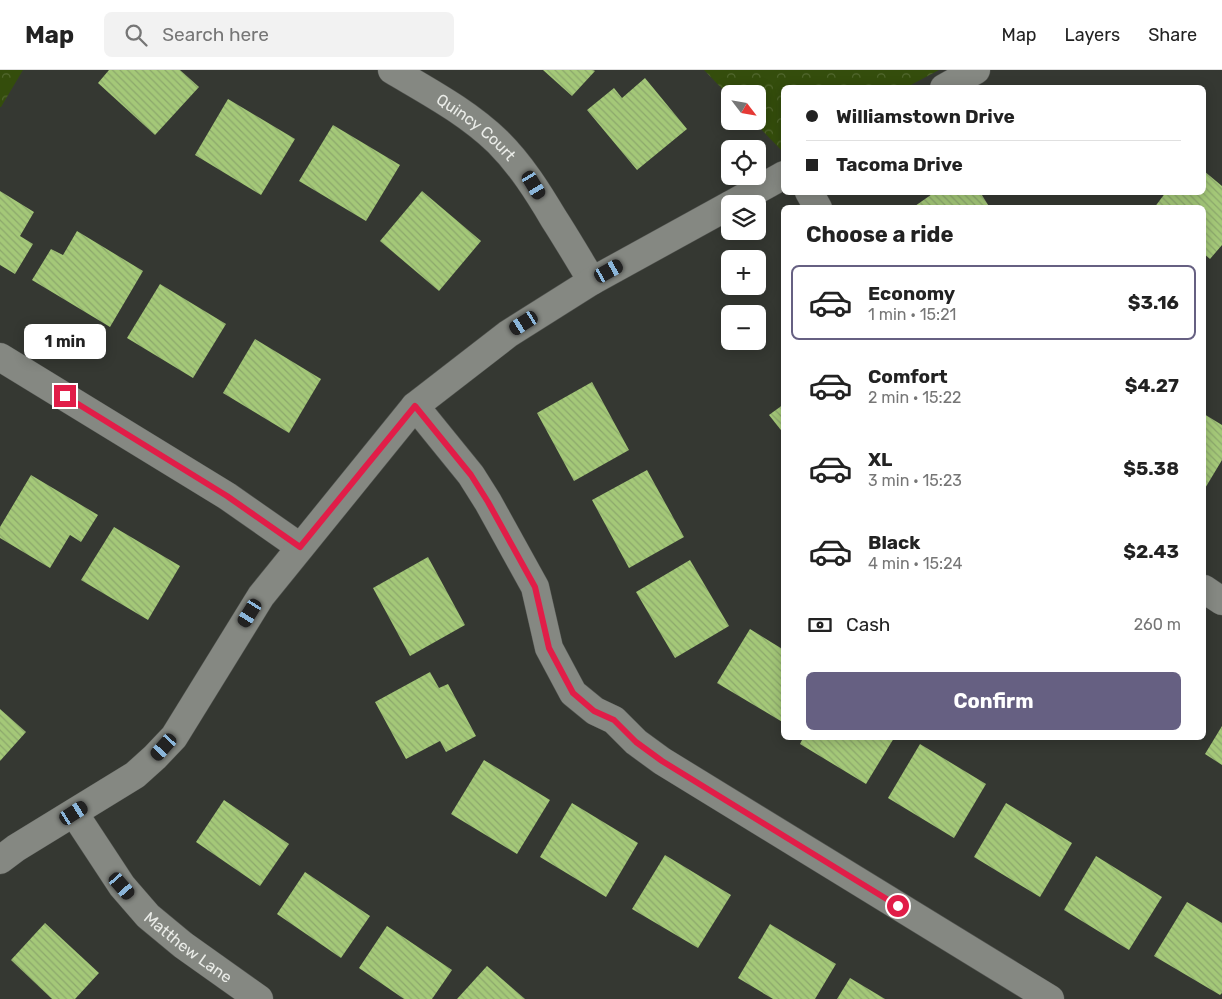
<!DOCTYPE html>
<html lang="en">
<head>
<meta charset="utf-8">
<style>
  :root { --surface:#fff; --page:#f2f2f2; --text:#222; --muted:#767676; --line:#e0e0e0; --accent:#666082 }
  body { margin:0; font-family:Rubik,sans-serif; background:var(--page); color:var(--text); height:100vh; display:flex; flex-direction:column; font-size:19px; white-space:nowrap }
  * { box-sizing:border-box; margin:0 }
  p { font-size:16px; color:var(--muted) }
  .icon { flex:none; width:28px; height:28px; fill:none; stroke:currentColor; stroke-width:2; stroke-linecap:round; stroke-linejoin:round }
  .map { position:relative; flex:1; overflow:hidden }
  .sheet { position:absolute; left:781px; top:135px; width:425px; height:535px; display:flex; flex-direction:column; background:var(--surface); border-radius:8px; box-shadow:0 2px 12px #0003 }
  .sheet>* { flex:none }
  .top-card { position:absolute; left:781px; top:15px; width:425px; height:110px; border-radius:8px; box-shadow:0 2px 12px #0003; display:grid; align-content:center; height:110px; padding:0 25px; background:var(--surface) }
  .needle { width:32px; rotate:121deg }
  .tools { position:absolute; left:721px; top:15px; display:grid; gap:10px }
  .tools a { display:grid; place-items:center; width:45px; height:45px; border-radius:8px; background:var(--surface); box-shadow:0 2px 12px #0003; font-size:25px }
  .end { position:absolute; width:22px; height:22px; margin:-11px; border:6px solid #e11d48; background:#fff; box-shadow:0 0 0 2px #fff }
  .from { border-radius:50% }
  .bubble { position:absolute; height:35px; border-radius:8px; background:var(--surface); box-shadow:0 2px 12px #0003; font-size:16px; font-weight:700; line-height:35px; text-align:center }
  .car { position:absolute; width:15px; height:30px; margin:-15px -8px; border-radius:6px; box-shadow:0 0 4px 1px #0007; background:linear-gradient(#222 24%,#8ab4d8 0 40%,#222 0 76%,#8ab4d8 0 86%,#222 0) }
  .top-card b { display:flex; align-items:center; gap:18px; height:48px; font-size:19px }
  .top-card b+b { border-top:1px solid var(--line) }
  .top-card i { width:12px; height:12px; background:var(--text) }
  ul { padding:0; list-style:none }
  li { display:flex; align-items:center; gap:15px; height:75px; margin:0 10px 8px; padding:0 15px; border:2px solid transparent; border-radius:8px }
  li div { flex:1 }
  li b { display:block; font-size:19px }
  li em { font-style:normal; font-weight:700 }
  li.current { border-color:var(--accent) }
  li>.icon { width:45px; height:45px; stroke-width:1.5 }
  h2 { padding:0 25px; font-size:22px; line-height:60px }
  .pay { display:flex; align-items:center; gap:12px; height:55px; padding:0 25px; font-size:19px }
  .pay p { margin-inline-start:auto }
  .cta { display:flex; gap:10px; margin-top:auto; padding:10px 25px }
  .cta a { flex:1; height:58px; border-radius:8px; background:var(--accent); color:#fff; font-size:20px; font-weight:700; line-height:58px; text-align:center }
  header { display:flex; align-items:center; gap:30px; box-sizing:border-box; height:70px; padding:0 25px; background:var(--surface); border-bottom:1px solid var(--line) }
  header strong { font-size:24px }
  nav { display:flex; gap:28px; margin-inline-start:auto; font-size:18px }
  .search { width:350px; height:45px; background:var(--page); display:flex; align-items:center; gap:12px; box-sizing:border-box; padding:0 18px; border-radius:8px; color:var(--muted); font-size:19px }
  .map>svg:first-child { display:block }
  .park { fill:url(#park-crowns) }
  .building { fill:url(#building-back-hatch) }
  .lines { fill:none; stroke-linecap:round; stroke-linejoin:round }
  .street-casing { stroke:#525450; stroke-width:29 }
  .street { stroke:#858882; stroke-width:28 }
  .route { stroke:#e11d48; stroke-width:6 }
  .labels { text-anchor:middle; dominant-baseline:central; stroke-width:5; stroke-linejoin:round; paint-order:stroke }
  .street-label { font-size:16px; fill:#eaece8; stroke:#1d1f1c }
</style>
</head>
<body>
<header>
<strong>Map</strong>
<div class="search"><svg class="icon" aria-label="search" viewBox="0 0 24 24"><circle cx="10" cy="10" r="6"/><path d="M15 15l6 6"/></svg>Search here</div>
<nav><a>Map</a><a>Layers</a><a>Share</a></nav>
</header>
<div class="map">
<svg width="1222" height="929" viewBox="0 0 1222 929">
  <defs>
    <pattern id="park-crowns" width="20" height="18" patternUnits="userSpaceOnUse" patternTransform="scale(1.25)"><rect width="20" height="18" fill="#344d0c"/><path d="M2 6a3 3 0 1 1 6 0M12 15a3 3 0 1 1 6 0" fill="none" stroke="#52672f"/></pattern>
    <pattern id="building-back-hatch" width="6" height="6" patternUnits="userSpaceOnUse" patternTransform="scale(1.25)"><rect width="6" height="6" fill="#a4c878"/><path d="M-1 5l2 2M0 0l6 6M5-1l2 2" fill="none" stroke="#8ca86c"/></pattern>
  </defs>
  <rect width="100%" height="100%" fill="#353832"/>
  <!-- park -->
  <g class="park">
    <path d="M 0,0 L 23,0 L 1,37 L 0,37 Z"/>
    <path d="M 704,0 L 939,0 L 907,17 L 784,18 L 784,83 L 753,51 L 758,51 L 758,24 L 730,24 L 730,27 Z"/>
  </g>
  <!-- building -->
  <g class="building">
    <path d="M 109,0 L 180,0 L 199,17 L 155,65 L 98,13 Z"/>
    <path d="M 543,0 L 593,0 L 595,1 L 572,26 Z"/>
    <path d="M 645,8 L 687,59 L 637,100 L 587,40 L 614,18 L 622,28 Z"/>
    <path d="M 228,29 L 295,69 L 261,125 L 195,85 Z"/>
    <path d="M 333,55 L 400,95 L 366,151 L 299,111 Z"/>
    <path d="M 1204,101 L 1222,116 L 1222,175 L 1210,189 L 1204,184 L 1204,138 L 1154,138 L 1166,122 L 1204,122 Z"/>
    <path d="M 0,121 L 34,142 L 20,166 L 33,174 L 15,204 L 0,195 Z"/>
    <path d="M 422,121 L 481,171 L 439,221 L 380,171 Z"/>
    <path d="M 935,122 L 980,122 L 990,138 L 916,138 L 915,136 Z"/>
    <path d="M 77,161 L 143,201 L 110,257 L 32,210 L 51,179 L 63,185 Z"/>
    <path d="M 160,214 L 226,254 L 193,308 L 127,268 Z"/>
    <path d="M 255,269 L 321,309 L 289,363 L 223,323 Z"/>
    <path d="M 592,312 L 629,380 L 574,411 L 537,343 Z"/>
    <path d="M 784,334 L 784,364 L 769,345 Z"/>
    <path d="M 1204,344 L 1222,355 L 1222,390 L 1204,420 Z"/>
    <path d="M 647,400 L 684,467 L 629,498 L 592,430 Z"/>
    <path d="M 31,405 L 98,445 L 81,472 L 70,465 L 50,498 L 0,468 L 0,457 Z"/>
    <path d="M 114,457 L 180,496 L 148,550 L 81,510 Z"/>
    <path d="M 428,487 L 465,555 L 410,586 L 373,518 Z"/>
    <path d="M 690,490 L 729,556 L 675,588 L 636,522 Z"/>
    <path d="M 750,559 L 784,580 L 784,653 L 717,613 Z"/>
    <path d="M 430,602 L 439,618 L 448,614 L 476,666 L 446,682 L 440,671 L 406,689 L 375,632 Z"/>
    <path d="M 0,639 L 26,662 L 0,691 Z"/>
    <path d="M 1222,656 L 1222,695 L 1205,684 Z"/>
    <path d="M 803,668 L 894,668 L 866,714 L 800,674 Z"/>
    <path d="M 920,674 L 986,714 L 954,768 L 888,728 Z"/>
    <path d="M 484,690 L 550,730 L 517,784 L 451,744 Z"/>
    <path d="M 224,730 L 289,774 L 260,816 L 196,772 Z"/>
    <path d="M 572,733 L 638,773 L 606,827 L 540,787 Z"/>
    <path d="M 1006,733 L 1072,773 L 1040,827 L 974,787 Z"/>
    <path d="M 665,785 L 731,825 L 698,878 L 632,839 Z"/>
    <path d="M 1096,786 L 1162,827 L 1129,880 L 1064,840 Z"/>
    <path d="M 305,802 L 370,846 L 341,888 L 277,844 Z"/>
    <path d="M 1187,832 L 1222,853 L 1222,923 L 1220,925 L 1154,886 Z"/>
    <path d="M 45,853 L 99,903 L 75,929 L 52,929 L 11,890 Z"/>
    <path d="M 770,854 L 836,894 L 815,929 L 773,929 L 738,908 Z"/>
    <path d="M 387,856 L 452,900 L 432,929 L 404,929 L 359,898 Z"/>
    <path d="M 487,896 L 525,929 L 457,929 Z"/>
    <path d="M 850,908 L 885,929 L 837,929 Z"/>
  </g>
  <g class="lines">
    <defs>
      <g id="street">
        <path id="s1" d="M 392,0 C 429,22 467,42 498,72 C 521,95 538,122 554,149 C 567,169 579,190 592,211"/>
        <path d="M 944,18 L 976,0"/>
        <path d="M 809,122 L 818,138"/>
        <path d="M 732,134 L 784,105"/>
        <path d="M 0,287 L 227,426 L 300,477"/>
        <path d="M 415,336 L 471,405 L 488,432 L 535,517 L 549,578 L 573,623 L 595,641 L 614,650 L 636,672 L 662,691 L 1050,929"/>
        <path d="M 1204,519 L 1222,531"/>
        <path id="s2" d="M 74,743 L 122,816 L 148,846 L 183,875 L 259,929"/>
        <path d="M 0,790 L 16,778 L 135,705 L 155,687 L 174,667 L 261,526 L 415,336 L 508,264 L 592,211 L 730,135"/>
      </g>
    </defs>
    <!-- street casing -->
    <use href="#street" class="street-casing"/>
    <!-- street -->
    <use href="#street" class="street"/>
  </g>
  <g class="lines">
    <!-- route -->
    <path class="route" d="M 65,326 L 227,426 L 300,477 L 415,336 L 471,405 L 488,432 L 535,517 L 549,578 L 573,623 L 594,641 L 614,650 L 636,672 L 662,691 L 898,836"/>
  </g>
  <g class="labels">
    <!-- street labels -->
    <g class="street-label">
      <text stroke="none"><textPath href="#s1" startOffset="102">Quincy Court</textPath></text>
      <text stroke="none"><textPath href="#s2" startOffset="178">Matthew Lane</textPath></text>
    </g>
  </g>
</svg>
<div class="tools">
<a><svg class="needle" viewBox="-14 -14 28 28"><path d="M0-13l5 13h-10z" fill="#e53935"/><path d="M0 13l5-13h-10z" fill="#767676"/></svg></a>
<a><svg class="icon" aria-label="locate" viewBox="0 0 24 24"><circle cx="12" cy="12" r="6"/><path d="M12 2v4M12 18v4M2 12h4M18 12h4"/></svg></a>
<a><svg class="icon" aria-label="layers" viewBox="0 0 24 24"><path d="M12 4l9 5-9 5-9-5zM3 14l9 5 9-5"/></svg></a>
<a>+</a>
<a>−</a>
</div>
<i class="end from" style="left:898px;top:836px"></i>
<i class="end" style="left:65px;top:326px"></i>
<div class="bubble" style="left:24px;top:254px;width:82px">1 min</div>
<i class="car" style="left:534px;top:115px;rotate:149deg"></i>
<i class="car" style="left:609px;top:201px;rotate:61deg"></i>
<i class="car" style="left:524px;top:253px;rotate:238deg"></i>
<i class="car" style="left:250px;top:543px;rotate:212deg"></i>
<i class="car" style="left:164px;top:677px;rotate:222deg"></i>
<i class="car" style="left:74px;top:743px;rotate:58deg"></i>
<i class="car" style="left:122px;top:816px;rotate:139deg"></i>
<div class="top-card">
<b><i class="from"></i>Williamstown Drive</b>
<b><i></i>Tacoma Drive</b>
</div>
<section class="sheet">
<h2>Choose a ride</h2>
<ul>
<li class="current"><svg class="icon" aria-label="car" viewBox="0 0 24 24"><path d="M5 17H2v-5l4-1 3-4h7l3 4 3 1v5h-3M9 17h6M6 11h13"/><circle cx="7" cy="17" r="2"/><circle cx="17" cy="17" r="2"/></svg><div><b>Economy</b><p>1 min · 15:21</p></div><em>$3.16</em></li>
<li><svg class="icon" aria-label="car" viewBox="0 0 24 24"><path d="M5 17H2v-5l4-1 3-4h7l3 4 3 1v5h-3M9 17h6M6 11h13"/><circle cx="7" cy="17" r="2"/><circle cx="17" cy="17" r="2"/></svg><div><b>Comfort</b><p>2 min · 15:22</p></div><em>$4.27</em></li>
<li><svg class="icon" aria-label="car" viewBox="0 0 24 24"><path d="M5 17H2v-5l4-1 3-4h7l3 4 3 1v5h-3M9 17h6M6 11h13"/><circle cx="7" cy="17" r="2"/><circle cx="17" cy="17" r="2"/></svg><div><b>XL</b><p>3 min · 15:23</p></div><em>$5.38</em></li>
<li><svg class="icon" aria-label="car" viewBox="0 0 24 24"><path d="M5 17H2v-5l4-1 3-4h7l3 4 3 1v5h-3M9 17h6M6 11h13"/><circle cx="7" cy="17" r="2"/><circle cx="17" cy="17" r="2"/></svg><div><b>Black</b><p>4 min · 15:24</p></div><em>$2.43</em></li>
</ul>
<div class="pay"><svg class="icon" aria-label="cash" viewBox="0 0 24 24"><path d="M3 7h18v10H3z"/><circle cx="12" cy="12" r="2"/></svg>Cash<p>260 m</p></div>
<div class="cta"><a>Confirm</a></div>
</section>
</div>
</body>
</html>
